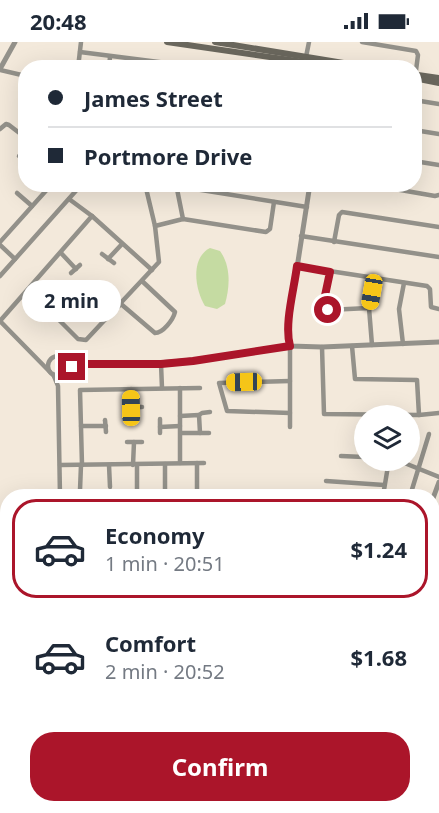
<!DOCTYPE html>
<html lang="en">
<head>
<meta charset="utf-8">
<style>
  :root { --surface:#fff; --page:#f2f2f3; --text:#1f2937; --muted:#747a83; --line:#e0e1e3; --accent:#ab152a }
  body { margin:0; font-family:"Noto Sans",sans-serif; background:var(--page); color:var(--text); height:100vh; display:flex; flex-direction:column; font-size:22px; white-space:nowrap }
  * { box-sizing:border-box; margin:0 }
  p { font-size:20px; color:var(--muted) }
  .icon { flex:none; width:33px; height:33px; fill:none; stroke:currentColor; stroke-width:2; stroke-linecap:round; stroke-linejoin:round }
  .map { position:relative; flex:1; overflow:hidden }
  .sheet { position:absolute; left:0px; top:447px; width:440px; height:324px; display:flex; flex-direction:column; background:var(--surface); border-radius:24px 24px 0 0; box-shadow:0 6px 24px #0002 }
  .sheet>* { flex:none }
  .hud { position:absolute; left:18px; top:18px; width:404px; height:132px; border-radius:24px; box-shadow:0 6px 24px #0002; display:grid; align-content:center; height:132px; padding:0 30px; background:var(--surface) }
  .fabs { position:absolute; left:354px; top:363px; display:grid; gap:12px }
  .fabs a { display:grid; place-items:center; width:66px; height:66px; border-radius:50%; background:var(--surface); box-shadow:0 6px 24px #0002; font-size:30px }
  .end { position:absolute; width:27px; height:27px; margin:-14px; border:8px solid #ab152a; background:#fff; box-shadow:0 0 0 3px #fff }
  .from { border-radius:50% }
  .bubble { position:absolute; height:42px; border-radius:21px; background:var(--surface); box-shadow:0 6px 24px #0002; font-size:20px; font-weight:700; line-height:42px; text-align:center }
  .car { position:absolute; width:18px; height:36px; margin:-18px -9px; border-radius:8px; box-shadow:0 0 4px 2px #0007; background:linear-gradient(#f5c518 24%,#345 0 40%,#f5c518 0 76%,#345 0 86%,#f5c518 0) }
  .hud b { display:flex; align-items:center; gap:21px; height:57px; font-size:22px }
  .hud b+b { border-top:2px solid var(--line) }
  .hud i { width:15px; height:15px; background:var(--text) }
  ul { padding:10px 0 0; list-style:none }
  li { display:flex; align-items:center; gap:18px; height:99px; margin:0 12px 9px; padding:0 18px; border:3px solid transparent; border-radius:24px }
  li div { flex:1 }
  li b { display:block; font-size:22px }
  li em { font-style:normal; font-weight:700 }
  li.active { border-color:var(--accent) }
  li>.icon { width:54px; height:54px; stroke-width:1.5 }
  .button { display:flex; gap:12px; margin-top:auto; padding:12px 30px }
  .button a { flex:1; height:69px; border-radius:24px; background:var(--accent); color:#fff; font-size:24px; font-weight:700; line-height:69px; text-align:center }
  .status { display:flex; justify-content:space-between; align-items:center; height:42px; padding:0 30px; background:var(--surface); direction:ltr }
  .status svg { height:16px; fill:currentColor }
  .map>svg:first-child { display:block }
  .green { fill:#c5dba2 }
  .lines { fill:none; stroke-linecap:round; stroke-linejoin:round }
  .stream { stroke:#73d1f4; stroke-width:1.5 }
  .minor { stroke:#93918a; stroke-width:4.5 }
  .tertiary { stroke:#93918a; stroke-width:5 }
  .secondary { stroke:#6a675d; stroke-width:6 }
  .route { stroke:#ab152a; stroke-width:8 }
</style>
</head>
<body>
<div class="status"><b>20:48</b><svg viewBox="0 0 49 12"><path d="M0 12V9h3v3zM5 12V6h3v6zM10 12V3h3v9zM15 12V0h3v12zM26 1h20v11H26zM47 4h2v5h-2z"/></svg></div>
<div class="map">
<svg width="439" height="771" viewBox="0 0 439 771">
  <rect width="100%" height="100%" fill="#f3e9db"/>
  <!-- green -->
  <path class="green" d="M 210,206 L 220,209 C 231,224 230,245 225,262 L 217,267 L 205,264 C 195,248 190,216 210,206 Z"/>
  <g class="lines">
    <!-- stream -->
    <path class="stream" d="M 0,592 L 8,592"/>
    <!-- minor -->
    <g class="minor">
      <path d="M 362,0 L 416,9 L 418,13 L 415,36"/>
      <path d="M 80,10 L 206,26"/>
      <path d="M 306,15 L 309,0"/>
      <path d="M 78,26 L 81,0"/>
      <path d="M 109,26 L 110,15"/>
      <path d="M 0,28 L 26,34"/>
      <path d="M 414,58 L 439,62"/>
      <path d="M 0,87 L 6,82 L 9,83 L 26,96"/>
      <path d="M 414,88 L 439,92"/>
      <path d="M 19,114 L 26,118"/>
      <path d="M 414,119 L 439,123"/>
      <path d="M 176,142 L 183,177"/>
      <path d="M 366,142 L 435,154 L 439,153"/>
      <path d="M 176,144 L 307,165"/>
      <path d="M 17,151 L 32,164"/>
      <path d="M 69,157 L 92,174 L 152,228"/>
      <path d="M 155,184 L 183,177 L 266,190 L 270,187 L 274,160"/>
      <path d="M 301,194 L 439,215"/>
      <path d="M 0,200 L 52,142"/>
      <path d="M 334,200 L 339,173 L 342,170 L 439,185"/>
      <path d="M 0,203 L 15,217"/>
      <path d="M 61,211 L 76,227"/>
      <path d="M 102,212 L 114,221"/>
      <path d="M 108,217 L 122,202"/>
      <path d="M 297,224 L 427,244 L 430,247 L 431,265 L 439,267"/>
      <path d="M 330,230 L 323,263 L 328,268 L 369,266"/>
      <path d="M 71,231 L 80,223"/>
      <path d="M 0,234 L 82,142"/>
      <path d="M 29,248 L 78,297 L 86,298 L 159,220 L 155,184 L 145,142"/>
      <path d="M 102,250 L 119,264"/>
      <path d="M 65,254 L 77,264"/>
      <path d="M 97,255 L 108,245"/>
      <path d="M 121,262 L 155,291 C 163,291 173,278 175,270 L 142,239"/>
      <path d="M 56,275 L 71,259"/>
      <path d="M 0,279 L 92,174"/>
      <path d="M 0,279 L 50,330"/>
      <path d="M 403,302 L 399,267 L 404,241"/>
      <path d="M 372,303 L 369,266 L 374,237"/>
      <path d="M 352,304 L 355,337 L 417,338 L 419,373"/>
      <path d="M 322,305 L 324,372 L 419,373 L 439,371"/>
      <circle cx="58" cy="324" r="10"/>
      <path d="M 64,316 C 82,323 99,322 119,322 C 179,322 231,313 290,304 L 290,385"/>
      <path d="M 161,322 L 162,346"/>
      <path d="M 53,332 L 58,344 L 60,454"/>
      <path d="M 290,339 L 219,341 L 227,369 L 290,371"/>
      <path d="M 180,346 L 180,421"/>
      <path d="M 131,347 L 131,366"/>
      <path d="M 126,365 L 142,365"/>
      <path d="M 199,373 L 202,371 L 210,370"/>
      <path d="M 180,374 L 199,373 L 200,391 L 181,391"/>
      <path d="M 160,377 L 160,391"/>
      <path d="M 105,378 L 106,390"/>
      <path d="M 81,384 L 106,384"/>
      <path d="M 160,385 L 180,384"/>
      <path d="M 200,391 L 209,391"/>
      <path d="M 127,400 L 142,400"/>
      <path d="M 341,414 L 364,415"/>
      <path d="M 397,418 L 439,435"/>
      <path d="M 60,423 L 204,421"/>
      <path d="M 82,423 L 80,348 L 200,346"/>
      <path d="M 109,423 L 110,445"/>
      <path d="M 133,423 L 134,400"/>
      <path d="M 326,439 L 384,443"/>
      <path d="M 80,448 L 81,423"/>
      <path d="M 137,454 L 137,423"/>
      <path d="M 165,454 L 165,422"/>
      <path d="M 197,454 L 197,421"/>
      <path d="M 383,454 L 389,418"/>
      <path d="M 410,454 L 429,392"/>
      <path d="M 432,468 L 439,472"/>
      <path d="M 0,482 L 8,481"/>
      <path d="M 0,506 L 8,506"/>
      <path d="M 432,536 L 439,539"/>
      <path d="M 0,545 L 8,544"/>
      <path d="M 0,581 L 8,581"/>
      <path d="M 432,606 L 439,609"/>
      <path d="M 432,676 L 439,679"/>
      <path d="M 435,697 L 439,687"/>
      <path d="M 0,715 L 8,714"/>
      <path d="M 434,744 L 439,733"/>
      <path d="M 72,764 L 73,770"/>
      <path d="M 165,764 L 166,771"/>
      <path d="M 314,764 L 333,771"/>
      <path d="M 413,771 L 417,764"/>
    </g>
    <!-- tertiary -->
    <g class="tertiary">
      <path d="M 0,27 L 15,0"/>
      <path d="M 310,142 L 290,271 L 288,297 L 290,304 L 322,305 L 439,300"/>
      <path d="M 432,459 L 439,440"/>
      <path d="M 220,771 L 223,764"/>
    </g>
    <!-- secondary -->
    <g class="secondary">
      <path d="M 167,0 L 345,26"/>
      <path d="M 215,0 L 374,26"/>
      <path d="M 418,33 L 439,36"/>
      <path d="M 414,36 L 439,41"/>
    </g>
  </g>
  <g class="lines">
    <!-- route -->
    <path class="route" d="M 72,325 L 82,322 L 161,322 L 193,319 L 290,304 C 284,282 294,248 297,224 L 330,230 L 323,263 L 328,268"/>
  </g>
</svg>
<div class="fabs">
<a><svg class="icon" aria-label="layers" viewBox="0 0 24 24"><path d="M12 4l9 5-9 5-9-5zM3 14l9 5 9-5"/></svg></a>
</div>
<i class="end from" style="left:328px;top:268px"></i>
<i class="end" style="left:72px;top:325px"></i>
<div class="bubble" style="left:22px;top:238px;width:99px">2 min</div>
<i class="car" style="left:372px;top:250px;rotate:190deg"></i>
<i class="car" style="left:244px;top:340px;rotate:269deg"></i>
<i class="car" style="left:131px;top:366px;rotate:359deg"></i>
<div class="hud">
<b><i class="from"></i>James Street</b>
<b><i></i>Portmore Drive</b>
</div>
<section class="sheet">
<ul>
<li class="active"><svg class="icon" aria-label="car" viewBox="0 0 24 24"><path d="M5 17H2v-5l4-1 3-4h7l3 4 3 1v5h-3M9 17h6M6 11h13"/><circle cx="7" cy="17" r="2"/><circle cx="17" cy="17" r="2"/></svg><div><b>Economy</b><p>1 min · 20:51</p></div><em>$1.24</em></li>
<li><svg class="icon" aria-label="car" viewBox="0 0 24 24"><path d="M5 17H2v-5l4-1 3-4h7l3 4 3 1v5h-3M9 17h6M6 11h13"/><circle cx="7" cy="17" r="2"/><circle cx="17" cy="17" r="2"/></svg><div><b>Comfort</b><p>2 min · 20:52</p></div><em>$1.68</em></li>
</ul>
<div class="button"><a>Confirm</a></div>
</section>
</div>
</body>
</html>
